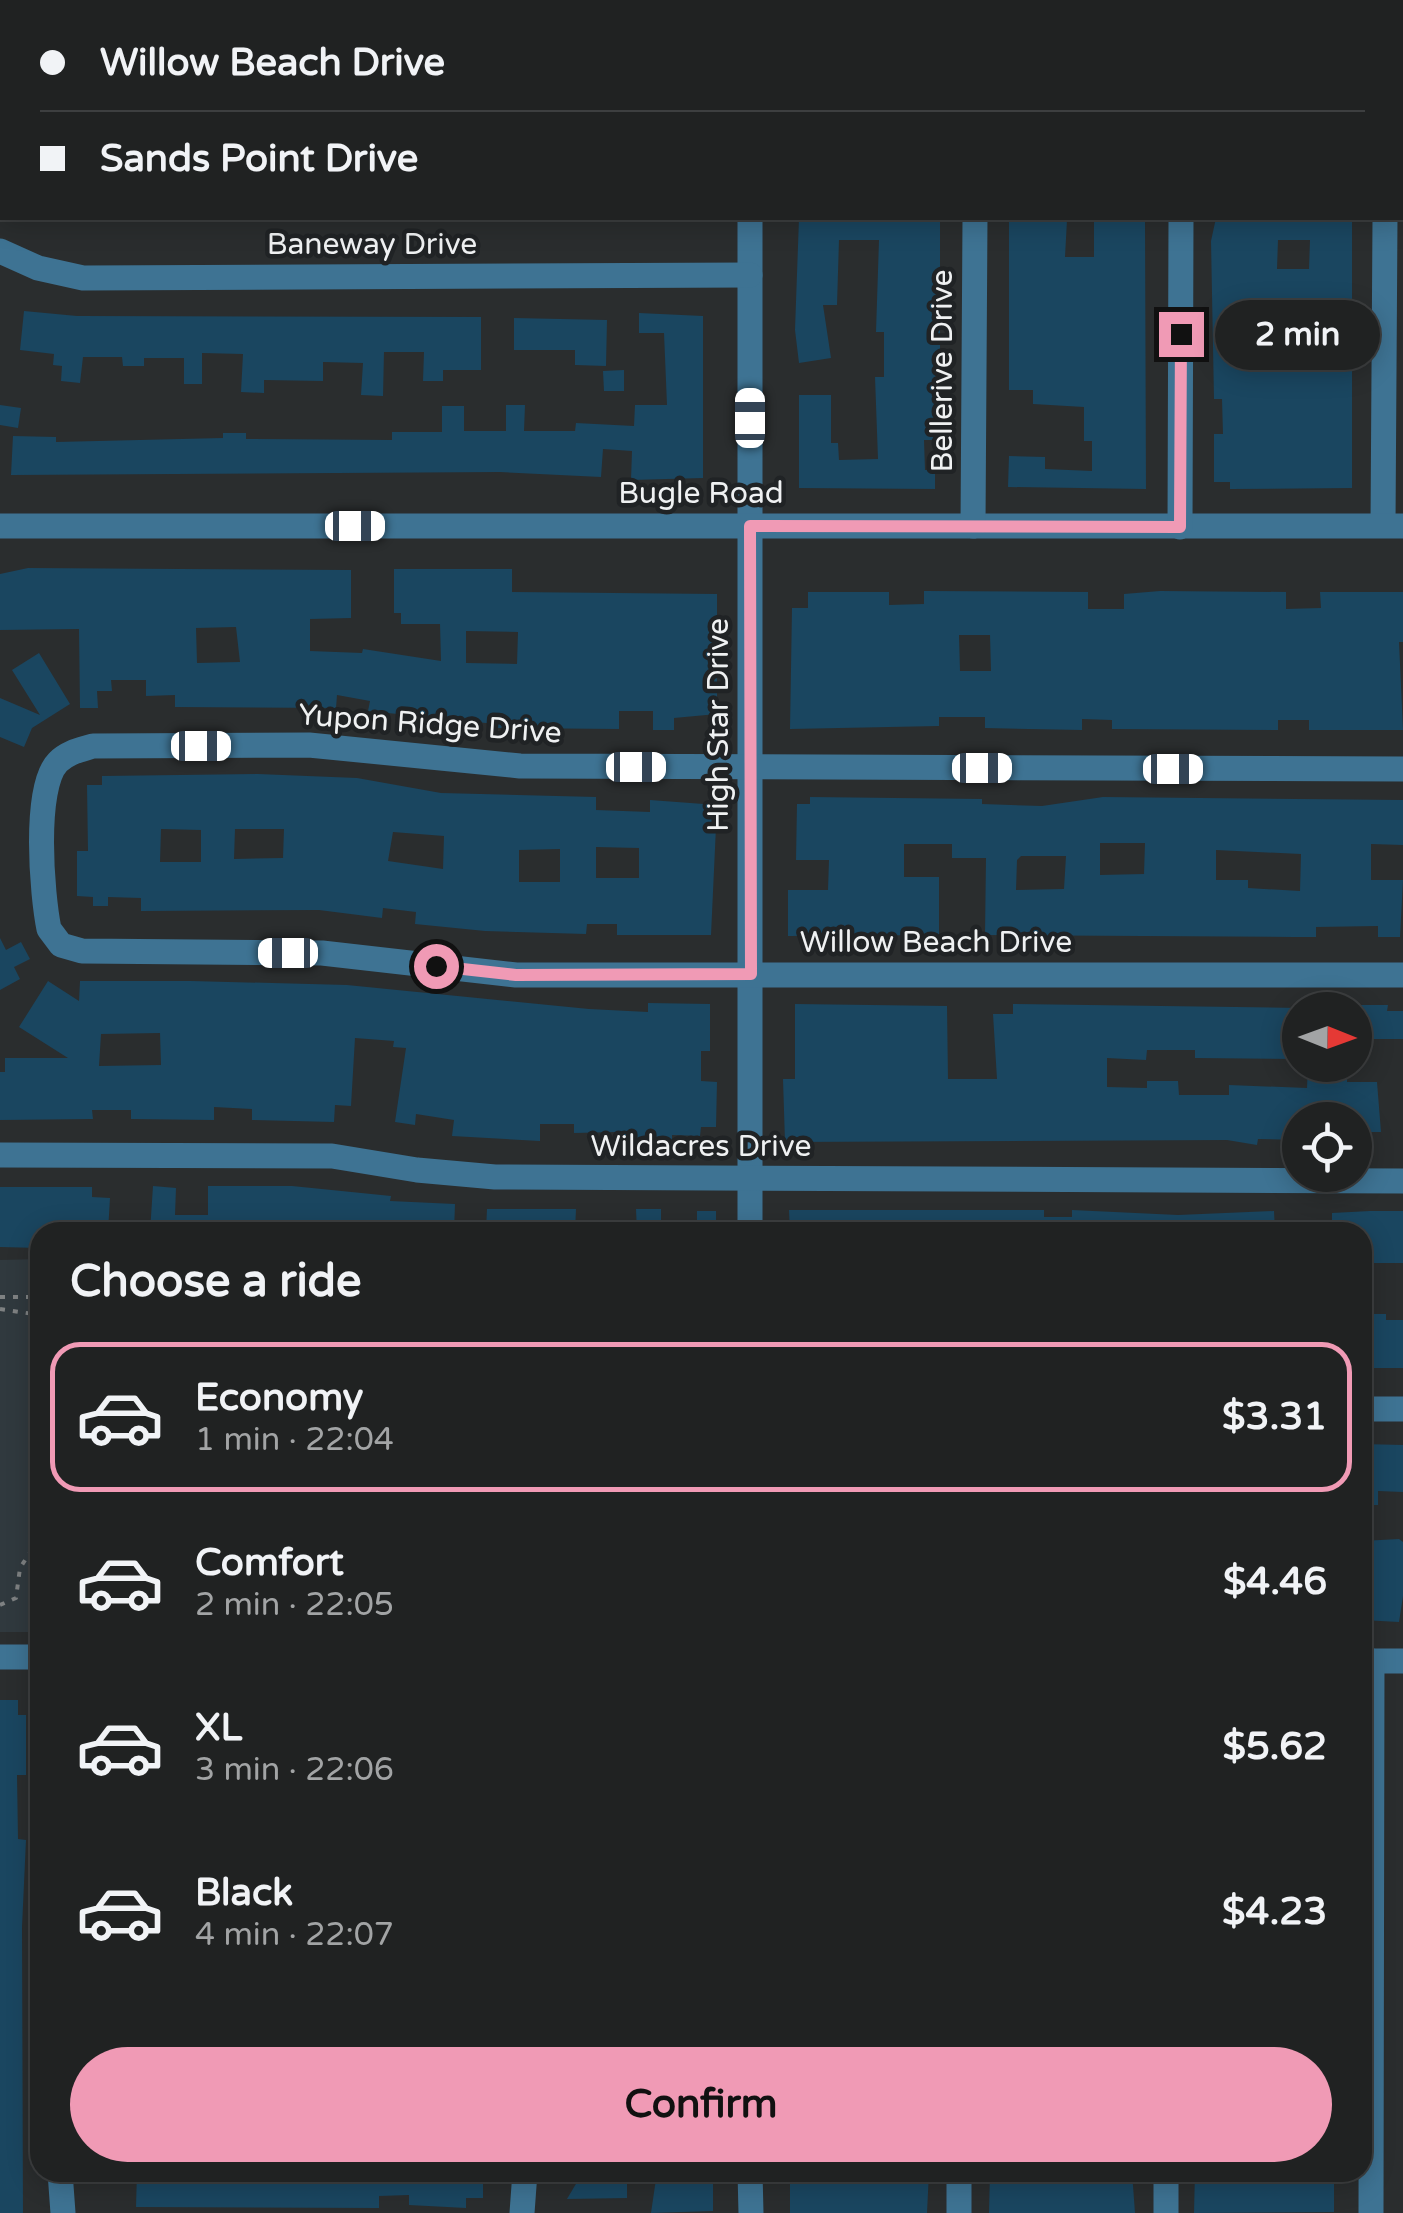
<!DOCTYPE html>
<html lang="en">
<head>
<meta charset="utf-8">
<style>
  :root { --surface:#202222; --page:#282a2a; --text:#f1f3f6; --muted:#a2a4a5; --line:#3d3f40; --accent:#f09ab5 }
  body { margin:0; font-family:"Varela Round",sans-serif; background:var(--page); color:var(--text); height:100vh; display:flex; flex-direction:column; font-size:38px; white-space:nowrap }
  * { box-sizing:border-box; margin:0 }
  p { font-size:32px; color:var(--muted) }
  .icon { flex:none; width:55px; height:55px; fill:none; stroke:currentColor; stroke-width:2; stroke-linecap:round; stroke-linejoin:round }
  .map { position:relative; flex:1; overflow:hidden }
  .panel { position:absolute; left:30px; top:1222px; width:1342px; height:960px; display:flex; flex-direction:column; background:var(--surface); border-radius:30px; box-shadow:0 5px 25px #0003,0 0 0 2px var(--line) }
  .panel>* { flex:none }
  .top-card { position:absolute; left:0px; top:0px; width:1405px; height:220px; box-shadow:0 5px 25px #0003,0 0 0 2px var(--line); display:grid; align-content:center; height:220px; padding:0 40px; background:var(--surface) }
  .needle { width:65px; rotate:91deg }
  .buttons { position:absolute; left:1282px; top:992px; display:grid; gap:20px }
  .buttons a { display:grid; place-items:center; width:90px; height:90px; border-radius:50%; background:var(--surface); box-shadow:0 5px 25px #0003,0 0 0 2px var(--line); font-size:50px }
  .end { position:absolute; width:45px; height:45px; margin:-22px; border:12px solid #f09ab5; background:#111; box-shadow:0 0 0 5px #111 }
  .from { border-radius:50% }
  .bubble { position:absolute; height:70px; border-radius:35px; background:var(--surface); box-shadow:0 5px 25px #0003,0 0 0 2px var(--line); font-size:32px; font-weight:800; line-height:70px; text-align:center }
  .car { position:absolute; width:30px; height:60px; margin:-30px -15px; border-radius:12px; box-shadow:0 0 8px 2px #0007; background:linear-gradient(#fff 24%,#345 0 40%,#fff 0 76%,#345 0 86%,#fff 0) }
  .top-card b { display:flex; align-items:center; gap:35px; height:95px; font-size:38px }
  .top-card b+b { border-top:2px solid var(--line) }
  .top-card i { width:25px; height:25px; background:var(--text) }
  ul { padding:0; list-style:none }
  li { display:flex; align-items:center; gap:30px; height:150px; margin:0 20px 15px; padding:0 20px; border:5px solid transparent; border-radius:30px }
  li div { flex:1 }
  li b { display:block; font-size:38px }
  li em { font-style:normal; font-weight:800 }
  li.selected { border-color:var(--accent) }
  li>.icon { width:90px; height:90px; stroke-width:1.5 }
  h2 { padding:0 40px; font-size:45px; line-height:120px }
  .action { display:flex; gap:20px; margin-top:auto; padding:20px 40px }
  .action a { flex:1; height:115px; border-radius:60px; background:var(--accent); color:#111; font-size:40px; font-weight:800; line-height:115px; text-align:center }
  .map>svg:first-child { display:block }
  .built { fill:#30393e }
  .building { fill:#1a4660; fill-rule:evenodd }
  .lines { fill:none; stroke-linecap:round; stroke-linejoin:round }
  .path { stroke:#7e8182; stroke-width:4; stroke-dasharray:5 8; stroke-linecap:butt }
  .minor { stroke:#3e7393; stroke-width:25 }
  .route { stroke:#f09ab5; stroke-width:12 }
  .labels { text-anchor:middle; dominant-baseline:central; stroke-width:9; stroke-linejoin:round; paint-order:stroke }
  .street-label { font-size:30px; fill:#eff1f2; stroke:#202325 }
</style>
</head>
<body>
<div class="map">
<svg width="1403" height="2213" viewBox="0 0 1403 2213">
  <rect width="100%" height="100%" fill="#2a2d2e"/>
  <!-- built -->
  <path class="built" d="M 40,1259 L 40,1632 L 0,1632 L 0,1260 Z"/>
  <!-- building -->
  <g class="building">
    <path d="M 799,218 L 839,218 L 839,222 L 940,222 L 940,440 L 924,440 L 925,470 L 935,470 L 935,489 L 799,488 L 799,395 L 831,395 L 831,443 L 838,443 L 839,460 L 878,459 L 875,377 L 884,377 L 884,332 L 876,332 L 879,240 L 839,240 L 837,305 L 823,305 L 831,358 L 799,363 L 795,330 Z"/>
    <path d="M 1009,218 L 1067,220 L 1065,257 L 1094,257 L 1094,218 L 1145,222 L 1146,489 L 1008,487 L 1009,456 L 1045,457 L 1045,469 L 1092,471 L 1092,441 L 1084,441 L 1084,407 L 1033,404 L 1033,390 L 1009,390 Z"/>
    <path d="M 1216,218 L 1352,219 L 1352,488 L 1230,489 L 1230,482 L 1214,482 L 1214,434 L 1223,434 L 1222,399 L 1214,399 L 1211,241 ZM 1278,240 L 1310,240 L 1309,269 L 1277,269 Z"/>
    <path d="M 24,311 L 77,316 L 481,317 L 481,370 L 443,370 L 443,381 L 423,381 L 424,352 L 384,352 L 383,396 L 361,395 L 363,363 L 323,362 L 323,381 L 264,380 L 264,393 L 241,392 L 243,354 L 202,353 L 202,384 L 184,384 L 184,358 L 144,358 L 144,366 L 123,366 L 122,357 L 83,357 L 80,383 L 61,381 L 62,366 L 53,365 L 54,354 L 20,350 Z"/>
    <path d="M 639,313 L 703,316 L 703,478 L 631,480 L 632,451 L 603,449 L 601,477 L 500,472 L 11,475 L 13,436 L 56,437 L 56,442 L 223,438 L 223,433 L 246,433 L 246,439 L 392,440 L 392,432 L 442,432 L 442,406 L 464,406 L 464,431 L 506,431 L 506,405 L 525,405 L 524,431 L 575,431 L 576,423 L 634,426 L 635,405 L 667,405 L 664,333 L 639,333 Z"/>
    <path d="M 514,318 L 607,320 L 606,366 L 575,365 L 575,350 L 514,350 Z"/>
    <path d="M 624,370 L 624,391 L 604,391 L 603,371 Z"/>
    <path d="M 0,405 L 21,408 L 18,428 L 0,425 Z"/>
    <path d="M 28,568 L 351,570 L 351,618 L 310,619 L 310,651 L 362,653 L 363,649 L 441,661 L 440,624 L 401,624 L 401,613 L 394,613 L 394,569 L 512,569 L 512,592 L 717,594 L 717,714 L 674,718 L 674,730 L 653,730 L 653,711 L 619,711 L 619,729 L 496,728 L 496,724 L 368,711 L 370,701 L 337,695 L 336,708 L 175,707 L 175,695 L 146,696 L 146,680 L 111,680 L 112,691 L 97,691 L 98,708 L 80,708 L 79,629 L 0,630 L 0,574 ZM 236,627 L 240,662 L 197,663 L 196,628 ZM 466,631 L 518,632 L 517,664 L 466,663 Z"/>
    <path d="M 924,591 L 1088,592 L 1088,609 L 1124,609 L 1124,594 L 1160,591 L 1286,592 L 1286,609 L 1321,608 L 1320,592 L 1403,592 L 1403,642 L 1399,642 L 1403,730 L 1309,730 L 1309,720 L 1278,720 L 1278,730 L 1112,729 L 1112,720 L 1082,719 L 1082,730 L 985,728 L 985,717 L 939,717 L 939,726 L 790,729 L 792,608 L 808,608 L 808,592 L 889,592 L 889,605 L 924,604 ZM 959,635 L 990,635 L 991,671 L 960,671 Z"/>
    <path d="M 39,653 L 70,704 L 32,728 L 24,747 L 0,737 L 0,698 L 40,715 L 12,670 Z"/>
    <path d="M 258,774 L 357,778 L 441,793 L 596,797 L 596,810 L 650,812 L 650,800 L 717,805 L 711,935 L 617,935 L 617,924 L 587,924 L 586,934 L 485,931 L 415,924 L 416,912 L 383,908 L 382,918 L 319,910 L 141,911 L 141,898 L 108,897 L 108,906 L 93,906 L 93,897 L 77,896 L 77,851 L 88,851 L 87,785 L 102,785 L 102,776 ZM 161,829 L 201,830 L 201,862 L 160,862 ZM 235,829 L 284,829 L 283,858 L 234,859 ZM 393,832 L 444,836 L 443,869 L 388,861 ZM 596,847 L 639,848 L 639,878 L 596,878 ZM 560,849 L 560,882 L 519,882 L 519,850 Z"/>
    <path d="M 810,797 L 982,799 L 982,804 L 1042,806 L 1103,797 L 1403,800 L 1403,845 L 1371,844 L 1371,880 L 1403,880 L 1400,937 L 1378,937 L 1378,926 L 1316,927 L 1316,937 L 1294,937 L 985,935 L 986,858 L 952,858 L 952,844 L 904,844 L 904,877 L 939,877 L 939,935 L 788,936 L 788,890 L 828,890 L 829,860 L 796,860 L 797,804 L 810,804 ZM 1100,843 L 1145,843 L 1144,874 L 1100,875 ZM 1216,850 L 1301,854 L 1300,891 L 1248,888 L 1248,880 L 1216,880 ZM 1021,856 L 1066,856 L 1064,889 L 1016,890 L 1017,860 Z"/>
    <path d="M 0,938 L 6,950 L 21,942 L 30,959 L 14,967 L 20,979 L 0,990 Z"/>
    <path d="M 48,981 L 79,1001 L 80,981 L 191,981 L 347,985 L 589,1009 L 648,1012 L 648,1003 L 710,1004 L 710,1051 L 701,1051 L 701,1081 L 717,1082 L 716,1127 L 701,1127 L 700,1136 L 672,1135 L 672,1143 L 654,1143 L 654,1138 L 616,1138 L 615,1132 L 574,1133 L 574,1124 L 540,1124 L 540,1141 L 452,1136 L 454,1120 L 416,1114 L 415,1125 L 395,1122 L 406,1048 L 393,1047 L 394,1041 L 355,1038 L 351,1106 L 335,1105 L 334,1122 L 252,1120 L 252,1109 L 214,1107 L 214,1120 L 131,1119 L 131,1110 L 92,1110 L 93,1119 L 0,1120 L 0,1072 L 5,1072 L 5,1058 L 68,1058 L 19,1027 ZM 160,1033 L 161,1065 L 99,1066 L 101,1034 Z"/>
    <path d="M 795,1004 L 947,1006 L 948,1079 L 997,1079 L 993,1014 L 1013,1014 L 1013,1004 L 1300,1008 L 1300,1059 L 1195,1058 L 1195,1050 L 1147,1050 L 1146,1060 L 1107,1058 L 1107,1087 L 1147,1088 L 1147,1081 L 1178,1081 L 1179,1095 L 1229,1095 L 1229,1085 L 1307,1088 L 1308,1065 L 1347,1065 L 1347,1082 L 1377,1082 L 1381,1132 L 1355,1132 L 1355,1120 L 1300,1120 L 1300,1140 L 1258,1139 L 1257,1145 L 1227,1140 L 785,1142 L 783,1079 L 795,1079 Z"/>
    <path d="M 1355,1005 L 1388,1005 L 1387,1011 L 1403,1011 L 1403,1039 L 1355,1039 Z"/>
    <path d="M 153,1186 L 176,1188 L 175,1215 L 208,1215 L 208,1186 L 292,1186 L 391,1196 L 390,1201 L 455,1204 L 454,1232 L 150,1232 Z"/>
    <path d="M 0,1187 L 92,1187 L 92,1197 L 110,1198 L 108,1232 L 40,1232 L 40,1248 L 0,1247 Z"/>
    <path d="M 487,1209 L 576,1209 L 575,1232 L 486,1231 Z"/>
    <path d="M 636,1209 L 661,1209 L 661,1232 L 637,1232 Z"/>
    <path d="M 789,1210 L 1044,1210 L 1044,1217 L 1072,1217 L 1072,1210 L 1178,1215 L 1274,1211 L 1275,1232 L 790,1232 Z"/>
    <rect x="697" y="1211" width="19" height="21"/>
    <path d="M 1370,1211 L 1403,1211 L 1403,1263 L 1362,1263 L 1362,1232 L 1332,1232 L 1332,1213 Z"/>
    <path d="M 1362,1314 L 1386,1314 L 1386,1320 L 1403,1320 L 1403,1368 L 1362,1368 Z"/>
    <path d="M 1362,1444 L 1403,1445 L 1403,1492 L 1378,1491 L 1378,1505 L 1362,1505 Z"/>
    <path d="M 1399,1539 L 1403,1542 L 1403,1596 L 1399,1622 L 1362,1620 L 1362,1541 Z"/>
    <path d="M 0,1700 L 18,1700 L 18,1715 L 26,1715 L 26,1775 L 17,1775 L 18,1839 L 26,1840 L 22,1927 L 23,2213 L 0,2213 Z"/>
    <path d="M 137,2172 L 483,2172 L 483,2198 L 466,2198 L 466,2208 L 409,2205 L 409,2195 L 379,2196 L 379,2208 L 136,2207 Z"/>
    <path d="M 583,2172 L 627,2172 L 627,2198 L 567,2199 Z"/>
    <path d="M 657,2172 L 713,2172 L 713,2211 L 651,2213 Z"/>
    <path d="M 790,2172 L 929,2172 L 927,2213 L 790,2213 Z"/>
    <path d="M 990,2172 L 1132,2172 L 1135,2213 L 989,2213 Z"/>
    <path d="M 1195,2172 L 1334,2172 L 1334,2212 L 1194,2213 Z"/>
  </g>
  <g class="lines">
    <!-- path -->
    <g class="path">
      <path d="M 0,1297 L 40,1297"/>
      <path d="M 0,1309 L 40,1315"/>
      <path d="M 0,1605 L 16,1598 L 20,1568 L 40,1537"/>
    </g>
    <!-- minor -->
    <g class="minor">
      <path d="M 130,0 L 137,2"/>
      <path d="M 751,2 L 751,0"/>
      <path d="M 976,2 L 976,0"/>
      <path d="M 1181,2 L 1181,0"/>
      <path d="M 1386,2 L 1386,0"/>
      <path d="M 0,180 L 2,176"/>
      <path d="M 750,218 L 750,1232"/>
      <path d="M 0,251 L 38,268 L 83,278 L 750,275"/>
      <path d="M 1383,525 L 1385,218"/>
      <path d="M 0,526 L 1403,526"/>
      <path d="M 973,526 L 975,218"/>
      <path d="M 1180,527 L 1181,218"/>
      <path d="M 1403,769 L 520,766 L 309,745 L 93,746 C 80,750 68,752 58,762 C 33,787 42,895 49,929 L 61,945 L 82,951 L 322,953 L 516,975 L 1403,975"/>
      <path d="M 0,1155 L 332,1156 L 417,1170 L 495,1177 L 1403,1181"/>
      <path d="M 1362,1409 L 1403,1409"/>
      <path d="M 0,1657 L 40,1657"/>
      <path d="M 1362,1661 L 1403,1661"/>
      <path d="M 60,2172 L 63,2213"/>
      <path d="M 750,2172 L 751,2213"/>
      <path d="M 522,2213 L 525,2172"/>
      <path d="M 959,2213 L 959,2172"/>
      <path d="M 1166,2213 L 1166,2172"/>
      <path d="M 1371,2213 L 1372,1661"/>
    </g>
  </g>
  <g class="lines">
    <!-- route -->
    <path class="route" d="M 436,966 L 516,975 L 751,974 L 750,526 L 1180,527 L 1181,334"/>
  </g>
  <g class="labels">
    <!-- street labels -->
    <g class="street-label">
      <text x="372" y="244">Baneway Drive</text>
      <text transform="translate(942 371) rotate(-90)">Bellerive Drive</text>
      <text x="701" y="493">Bugle Road</text>
      <text transform="translate(430 724) rotate(4)">Yupon Ridge Drive</text>
      <text transform="translate(718 725) rotate(-90)">High Star Drive</text>
      <text x="936" y="942">Willow Beach Drive</text>
      <text x="701" y="1146">Wildacres Drive</text>
    </g>
  </g>
</svg>
<div class="buttons">
<a><svg class="needle" viewBox="-14 -14 28 28"><path d="M0-13l5 13h-10z" fill="#e53935"/><path d="M0 13l5-13h-10z" fill="#a2a4a5"/></svg></a>
<a><svg class="icon" aria-label="locate" viewBox="0 0 24 24"><circle cx="12" cy="12" r="6"/><path d="M12 2v4M12 18v4M2 12h4M18 12h4"/></svg></a>
</div>
<i class="end from" style="left:436px;top:966px"></i>
<i class="end" style="left:1181px;top:334px"></i>
<div class="bubble" style="left:1215px;top:300px;width:165px">2 min</div>
<i class="car" style="left:750px;top:418px;rotate:0deg"></i>
<i class="car" style="left:355px;top:526px;rotate:90deg"></i>
<i class="car" style="left:201px;top:746px;rotate:90deg"></i>
<i class="car" style="left:636px;top:767px;rotate:90deg"></i>
<i class="car" style="left:982px;top:768px;rotate:90deg"></i>
<i class="car" style="left:1173px;top:769px;rotate:90deg"></i>
<i class="car" style="left:288px;top:953px;rotate:270deg"></i>
<div class="top-card">
<b><i class="from"></i>Willow Beach Drive</b>
<b><i></i>Sands Point Drive</b>
</div>
<section class="panel">
<h2>Choose a ride</h2>
<ul>
<li class="selected"><svg class="icon" aria-label="car" viewBox="0 0 24 24"><path d="M5 17H2v-5l4-1 3-4h7l3 4 3 1v5h-3M9 17h6M6 11h13"/><circle cx="7" cy="17" r="2"/><circle cx="17" cy="17" r="2"/></svg><div><b>Economy</b><p>1 min · 22:04</p></div><em>$3.31</em></li>
<li><svg class="icon" aria-label="car" viewBox="0 0 24 24"><path d="M5 17H2v-5l4-1 3-4h7l3 4 3 1v5h-3M9 17h6M6 11h13"/><circle cx="7" cy="17" r="2"/><circle cx="17" cy="17" r="2"/></svg><div><b>Comfort</b><p>2 min · 22:05</p></div><em>$4.46</em></li>
<li><svg class="icon" aria-label="car" viewBox="0 0 24 24"><path d="M5 17H2v-5l4-1 3-4h7l3 4 3 1v5h-3M9 17h6M6 11h13"/><circle cx="7" cy="17" r="2"/><circle cx="17" cy="17" r="2"/></svg><div><b>XL</b><p>3 min · 22:06</p></div><em>$5.62</em></li>
<li><svg class="icon" aria-label="car" viewBox="0 0 24 24"><path d="M5 17H2v-5l4-1 3-4h7l3 4 3 1v5h-3M9 17h6M6 11h13"/><circle cx="7" cy="17" r="2"/><circle cx="17" cy="17" r="2"/></svg><div><b>Black</b><p>4 min · 22:07</p></div><em>$4.23</em></li>
</ul>
<div class="action"><a>Confirm</a></div>
</section>
</div>
</body>
</html>
